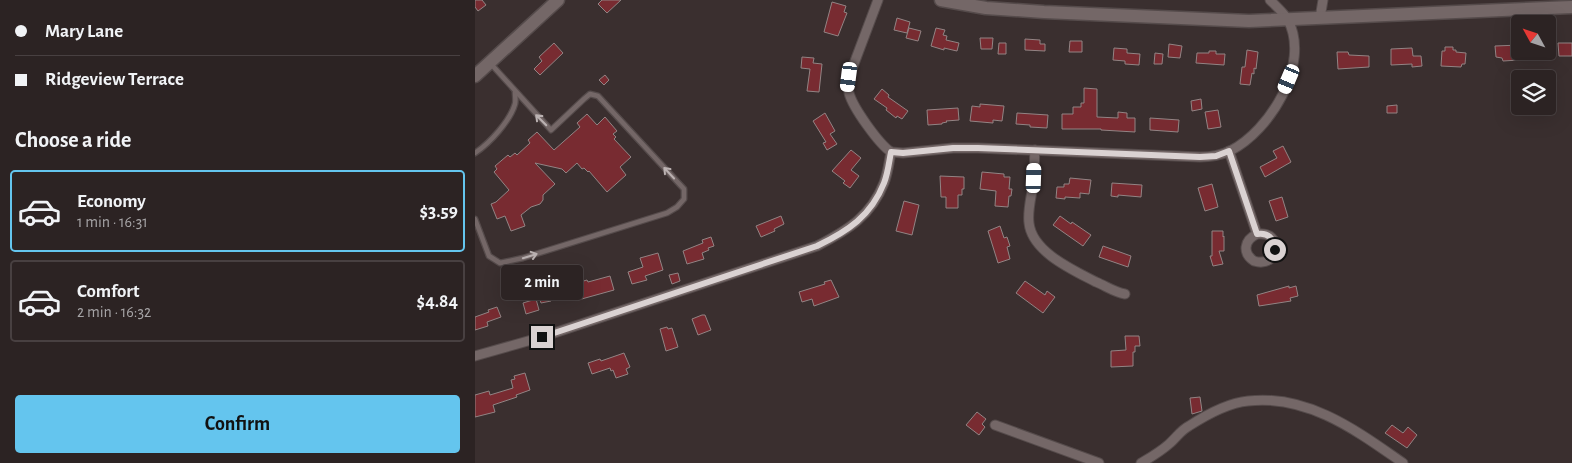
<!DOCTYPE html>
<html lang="en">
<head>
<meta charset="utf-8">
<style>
  :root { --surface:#2c2323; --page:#382f30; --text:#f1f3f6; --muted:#a6a4a6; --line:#484041; --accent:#64c5ee }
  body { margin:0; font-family:"Alegreya Sans",sans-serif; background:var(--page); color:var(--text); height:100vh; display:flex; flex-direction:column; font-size:19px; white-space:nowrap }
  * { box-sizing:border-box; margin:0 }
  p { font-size:16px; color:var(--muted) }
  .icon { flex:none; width:28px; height:28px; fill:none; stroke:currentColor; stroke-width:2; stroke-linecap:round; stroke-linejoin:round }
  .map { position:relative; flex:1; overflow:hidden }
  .panel { display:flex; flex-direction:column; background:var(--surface); width:475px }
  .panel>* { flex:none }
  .guide { display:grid; align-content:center; height:110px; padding:0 15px; background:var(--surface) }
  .needle { width:32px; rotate:310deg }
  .controls { position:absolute; left:1036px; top:15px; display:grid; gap:10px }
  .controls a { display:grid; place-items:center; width:45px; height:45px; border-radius:5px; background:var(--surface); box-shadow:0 5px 20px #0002,0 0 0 1px var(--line); font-size:25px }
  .end { position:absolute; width:22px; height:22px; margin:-11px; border:6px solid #dad2d2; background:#111; box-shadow:0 0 0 2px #111 }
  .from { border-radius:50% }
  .bubble { position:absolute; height:35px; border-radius:5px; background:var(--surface); box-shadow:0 5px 20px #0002,0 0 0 1px var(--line); font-size:16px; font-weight:700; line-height:35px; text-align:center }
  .car { position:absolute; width:15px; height:30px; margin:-15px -8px; border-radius:6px; box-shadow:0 0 4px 1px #0007; background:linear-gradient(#fff 24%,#345 0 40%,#fff 0 76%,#345 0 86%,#fff 0) }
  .guide b { display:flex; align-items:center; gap:18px; height:48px; font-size:19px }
  .guide b+b { border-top:1px solid var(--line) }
  .guide i { width:12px; height:12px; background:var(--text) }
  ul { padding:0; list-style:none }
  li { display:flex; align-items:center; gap:15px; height:82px; margin:0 10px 8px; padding:0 5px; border:2px solid var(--line); border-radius:5px }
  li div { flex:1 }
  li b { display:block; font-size:19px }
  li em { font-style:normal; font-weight:700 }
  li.on { border-color:var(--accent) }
  li>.icon { width:45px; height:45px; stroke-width:1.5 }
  h2 { padding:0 15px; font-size:22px; line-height:60px }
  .action { display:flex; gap:10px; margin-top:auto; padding:10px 15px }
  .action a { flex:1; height:58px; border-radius:5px; background:var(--accent); color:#111; font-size:20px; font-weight:700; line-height:58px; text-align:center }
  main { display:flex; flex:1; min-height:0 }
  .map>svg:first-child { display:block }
  .building { fill:#782b31; stroke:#928484 }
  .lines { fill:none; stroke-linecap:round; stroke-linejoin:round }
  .lane-casing { stroke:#554b4b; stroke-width:7 }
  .street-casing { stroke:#554b4b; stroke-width:11 }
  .secondary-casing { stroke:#554b4b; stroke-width:15 }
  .lane { stroke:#746767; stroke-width:4.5 }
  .street { stroke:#746767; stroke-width:9 }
  .secondary { stroke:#746767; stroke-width:12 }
  .oneway { stroke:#bbb2b2 }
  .route { stroke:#dad2d2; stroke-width:6 }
</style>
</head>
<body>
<main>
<section class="panel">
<div class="guide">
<b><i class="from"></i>Mary Lane</b>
<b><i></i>Ridgeview Terrace</b>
</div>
<h2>Choose a ride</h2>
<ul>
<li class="on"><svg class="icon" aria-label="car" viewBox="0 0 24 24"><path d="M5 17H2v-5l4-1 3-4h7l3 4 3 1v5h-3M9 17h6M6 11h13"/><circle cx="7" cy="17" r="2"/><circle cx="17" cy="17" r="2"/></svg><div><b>Economy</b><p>1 min · 16:31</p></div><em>$3.59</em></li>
<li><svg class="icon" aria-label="car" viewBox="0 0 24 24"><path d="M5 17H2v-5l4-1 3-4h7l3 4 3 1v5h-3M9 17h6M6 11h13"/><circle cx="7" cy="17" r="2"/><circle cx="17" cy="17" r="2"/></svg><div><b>Comfort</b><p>2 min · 16:32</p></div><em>$4.84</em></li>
</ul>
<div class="action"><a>Confirm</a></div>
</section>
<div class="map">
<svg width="1097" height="463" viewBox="0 0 1097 463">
  <rect width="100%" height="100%" fill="#3a2f2f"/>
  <!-- building -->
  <g class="building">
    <path d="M 0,0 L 7,0 L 11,5 L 3,11 L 0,7 Z"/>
    <path d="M 127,0 L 146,0 L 132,13 L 123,4 Z"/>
    <path d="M 357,2 L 371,6 L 369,12 L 372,13 L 363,36 L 349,32 Z"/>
    <path d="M 422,18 L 435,22 L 432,33 L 419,30 Z"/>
    <path d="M 434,28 L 446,31 L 443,41 L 431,38 Z"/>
    <path d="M 461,28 L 470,30 L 468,35 L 472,36 L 471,40 L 484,43 L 482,51 L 469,48 L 469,50 L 456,46 Z"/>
    <path d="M 505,38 L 518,38 L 517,49 L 506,49 Z"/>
    <path d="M 550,39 L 565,40 L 565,44 L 570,44 L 570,51 L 550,50 Z"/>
    <path d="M 595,41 L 607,41 L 607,52 L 594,52 Z"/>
    <path d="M 79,43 L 88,53 L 65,75 L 59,69 L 67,61 L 64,57 Z"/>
    <path d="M 524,43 L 531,43 L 531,54 L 523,54 Z"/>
    <path d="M 1083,43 L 1097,43 L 1097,56 L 1084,56 Z"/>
    <path d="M 694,44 L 707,46 L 705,58 L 693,57 Z"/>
    <path d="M 1045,45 L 1044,60 L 1028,61 L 1027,58 L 1021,57 L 1020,46 Z"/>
    <path d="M 970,47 L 978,47 L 978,50 L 981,50 L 981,52 L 991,53 L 990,64 L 987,64 L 986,67 L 966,66 L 967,51 L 970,51 Z"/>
    <path d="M 639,48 L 652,49 L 652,53 L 665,54 L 664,65 L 650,64 L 650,61 L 638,60 Z"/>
    <path d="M 937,48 L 938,56 L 946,56 L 947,66 L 937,67 L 937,64 L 916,65 L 916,49 Z"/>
    <path d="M 772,50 L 783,52 L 781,69 L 779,68 L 779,74 L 777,73 L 775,85 L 765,84 L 767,67 L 770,67 Z"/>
    <path d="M 734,51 L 741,51 L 741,54 L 750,54 L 749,65 L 721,63 L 722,53 L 734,53 Z"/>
    <path d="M 862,52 L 873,52 L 874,55 L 894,56 L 894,67 L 863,69 Z"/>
    <path d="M 680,53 L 688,54 L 687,64 L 679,64 Z"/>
    <path d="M 327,57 L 339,58 L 338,63 L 347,64 L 344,92 L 332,91 L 335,69 L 326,68 Z"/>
    <path d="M 130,75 L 134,80 L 129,85 L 124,80 Z"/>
    <path d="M 609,88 L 622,89 L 622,117 L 643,118 L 643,112 L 652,113 L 652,118 L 660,118 L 660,132 L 626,130 L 626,129 L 587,129 L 587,114 L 598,114 L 598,107 L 606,107 L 606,103 L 609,103 Z"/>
    <path d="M 407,89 L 414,95 L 413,97 L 433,111 L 427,119 L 422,116 L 421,118 L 411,110 L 412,108 L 399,99 Z"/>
    <path d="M 726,99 L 727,109 L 717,111 L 716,101 Z"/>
    <path d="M 505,104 L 529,106 L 527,121 L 518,120 L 518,123 L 495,121 L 497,106 L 505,107 Z"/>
    <path d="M 922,105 L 922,113 L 912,113 L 912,106 Z"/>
    <path d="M 483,108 L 484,120 L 471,121 L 472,122 L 467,123 L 467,124 L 453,125 L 452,110 Z"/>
    <path d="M 743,110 L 746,127 L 733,129 L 730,112 Z"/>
    <path d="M 350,113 L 360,131 L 355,134 L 362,144 L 352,150 L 348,143 L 351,142 L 338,121 Z"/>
    <path d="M 542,113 L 573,115 L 572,128 L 555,127 L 555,125 L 541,124 Z"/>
    <path d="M 112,114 L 122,125 L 130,117 L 142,131 L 138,134 L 141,137 L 139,139 L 156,157 L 145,167 L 151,175 L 132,192 L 114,171 L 113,172 L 109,168 L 107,169 L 102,163 L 91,173 L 87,169 L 60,163 L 80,184 L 68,195 L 68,200 L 65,204 L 56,207 L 46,215 L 50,226 L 36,231 L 30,216 L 22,219 L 16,204 L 21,202 L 34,190 L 19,172 L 22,169 L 20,166 L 33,155 L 35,157 L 40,153 L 42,155 L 55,143 L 53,140 L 62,132 L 79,150 L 105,127 L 102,123 Z"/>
    <path d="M 675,118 L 704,120 L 703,132 L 675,130 Z"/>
    <path d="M 808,146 L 816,162 L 790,177 L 785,167 L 802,158 L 798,151 Z"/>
    <path d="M 376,150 L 386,158 L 376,170 L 384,176 L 375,188 L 368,183 L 370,181 L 357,171 Z"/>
    <path d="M 507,172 L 529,174 L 529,177 L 535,177 L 534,189 L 537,189 L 536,196 L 534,196 L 533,207 L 520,206 L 521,191 L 505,189 Z"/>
    <path d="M 465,176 L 489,177 L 489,189 L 487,189 L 487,195 L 483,195 L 483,208 L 471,208 L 471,197 L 466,197 Z"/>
    <path d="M 595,178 L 616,180 L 614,194 L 605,193 L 605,198 L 590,197 L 590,199 L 581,198 L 582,187 L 589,187 L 589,184 L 594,184 Z"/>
    <path d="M 637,183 L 667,185 L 666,197 L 643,195 L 643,197 L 636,196 Z"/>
    <path d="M 737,184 L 743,207 L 730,211 L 723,188 Z"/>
    <path d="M 807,197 L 813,217 L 801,221 L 794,201 Z"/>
    <path d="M 429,201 L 444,205 L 437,235 L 421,231 Z"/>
    <path d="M 306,216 L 309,224 L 299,229 L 300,231 L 286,237 L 281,226 Z"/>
    <path d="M 585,216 L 596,224 L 597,222 L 616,235 L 608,246 L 578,225 Z"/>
    <path d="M 525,226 L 529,238 L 532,237 L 535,246 L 532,247 L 535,259 L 523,263 L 513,231 Z"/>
    <path d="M 737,231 L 748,231 L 748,237 L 749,236 L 749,251 L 744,251 L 748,264 L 738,266 L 735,256 L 737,256 Z"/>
    <path d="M 236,237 L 239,246 L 233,248 L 234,250 L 227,253 L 229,259 L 212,264 L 208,251 L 228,243 L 227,240 Z"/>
    <path d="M 628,246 L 656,256 L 653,267 L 624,257 Z"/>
    <path d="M 183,253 L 188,270 L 170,276 L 172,280 L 157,284 L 153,272 L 168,267 L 165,258 Z"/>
    <path d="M 203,273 L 205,281 L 197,284 L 194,275 Z"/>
    <path d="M 135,276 L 139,290 L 103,300 L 98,284 L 112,280 L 113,282 Z"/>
    <path d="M 356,280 L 364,297 L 339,306 L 337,299 L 327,302 L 324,292 L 350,284 L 349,282 Z"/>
    <path d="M 550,281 L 570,295 L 572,291 L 580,297 L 568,313 L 541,293 Z"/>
    <path d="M 814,286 L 814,288 L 821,286 L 823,296 L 815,298 L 816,301 L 784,306 L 782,295 Z"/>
    <path d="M 73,291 L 76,301 L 66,303 L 63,293 Z"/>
    <path d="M 61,299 L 64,310 L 51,314 L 48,303 Z"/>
    <path d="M 22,307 L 26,317 L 12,322 L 13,326 L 0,330 L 0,317 L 14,312 L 13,310 Z"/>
    <path d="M 227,315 L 230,315 L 236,330 L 223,335 L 217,319 Z"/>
    <path d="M 192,327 L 193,329 L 197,328 L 203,347 L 191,351 L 185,329 Z"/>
    <path d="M 650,336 L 664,336 L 665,346 L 660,346 L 660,352 L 658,352 L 658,366 L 636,367 L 636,351 L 651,350 Z"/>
    <path d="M 149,353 L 155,367 L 151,369 L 153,374 L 141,378 L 138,370 L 136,371 L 135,368 L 117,374 L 113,363 L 125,359 L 126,361 Z"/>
    <path d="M 50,373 L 55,390 L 41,395 L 42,397 L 18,405 L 20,412 L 0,417 L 0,395 L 14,391 L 15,395 L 38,388 L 36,380 L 40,379 L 39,376 Z"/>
    <path d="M 725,397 L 727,411 L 717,414 L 715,398 Z"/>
    <path d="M 502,412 L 511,419 L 507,424 L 510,427 L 504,435 L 491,425 Z"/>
    <path d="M 917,425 L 928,433 L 933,427 L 942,435 L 932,448 L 910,433 Z"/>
  </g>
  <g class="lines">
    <defs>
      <g id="lane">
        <path d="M 0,153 C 15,143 35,121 40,104 C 41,100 40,96 40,92"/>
        <path d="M 0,219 L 14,256 L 25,263 L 48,258 L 192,213 L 202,207 L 209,199 L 209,189 L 123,96 L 115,94 L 109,99 L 76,130 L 16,64"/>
      </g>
      <g id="street">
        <path d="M 845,18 L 848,0"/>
        <path d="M 560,150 C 559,159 560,168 559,177 C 558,192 552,208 554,223 C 557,252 598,270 621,282 C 631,286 639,292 650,294"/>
        <path d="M 754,151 L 782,234 C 769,240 767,253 779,261 C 805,269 809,230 782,234"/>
        <path d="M 416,152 L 428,153 L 478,148 L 503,148 L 725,157 C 736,157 746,155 755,151 C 795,131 836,64 813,20 C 809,13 801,6 795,0"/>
        <path d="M 0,356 L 67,337 L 342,246 C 373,230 396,216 409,183 C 413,173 414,162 416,152 C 404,144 378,108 374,93 C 373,88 374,83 374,77 L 403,0"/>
        <path d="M 520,425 L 624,463"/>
        <path d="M 666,463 C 676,457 685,452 694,444 C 701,438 706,430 714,426 C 731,415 752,403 773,401 C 833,394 882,431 928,463"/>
      </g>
      <g id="secondary">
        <path d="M 466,0 L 511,8 L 569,12 L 774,21 L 1097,7"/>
        <path d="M 0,76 L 83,0"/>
      </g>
    </defs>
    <!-- lane casing -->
    <use href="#lane" class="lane-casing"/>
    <!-- street casing -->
    <use href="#street" class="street-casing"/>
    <!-- secondary casing -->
    <use href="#secondary" class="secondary-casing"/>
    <!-- lane -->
    <use href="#lane" class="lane"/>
    <!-- street -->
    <use href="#street" class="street"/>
    <!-- secondary -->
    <use href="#secondary" class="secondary"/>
  </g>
  <!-- one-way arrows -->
  <defs><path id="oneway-shaft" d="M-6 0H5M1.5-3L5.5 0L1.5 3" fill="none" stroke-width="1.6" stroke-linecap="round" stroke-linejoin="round" transform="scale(1.25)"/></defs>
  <g class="oneway">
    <use href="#oneway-shaft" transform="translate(66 120) rotate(-135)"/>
    <use href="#oneway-shaft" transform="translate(194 173) rotate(-133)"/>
    <use href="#oneway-shaft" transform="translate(55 256) rotate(-17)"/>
  </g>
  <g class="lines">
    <!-- route -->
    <path class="route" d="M 67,337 L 342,246 C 373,231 396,216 409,183 C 413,173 414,162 416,152 L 428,153 L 478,148 L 503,148 L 725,157 L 741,156 L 754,151 L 782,234 C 793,232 800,239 800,250"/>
  </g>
</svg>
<div class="controls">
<a><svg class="needle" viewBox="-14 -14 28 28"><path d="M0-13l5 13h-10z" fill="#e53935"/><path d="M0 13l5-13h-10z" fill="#a6a4a6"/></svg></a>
<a><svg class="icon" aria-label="layers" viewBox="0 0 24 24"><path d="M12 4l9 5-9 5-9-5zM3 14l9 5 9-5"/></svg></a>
</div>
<i class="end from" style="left:800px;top:250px"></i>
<i class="end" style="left:67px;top:337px"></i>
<div class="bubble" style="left:26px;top:265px;width:82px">2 min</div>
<i class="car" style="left:374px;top:77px;rotate:187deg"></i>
<i class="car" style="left:814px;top:79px;rotate:203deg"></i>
<i class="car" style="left:559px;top:178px;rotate:2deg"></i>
</div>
</main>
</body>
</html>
